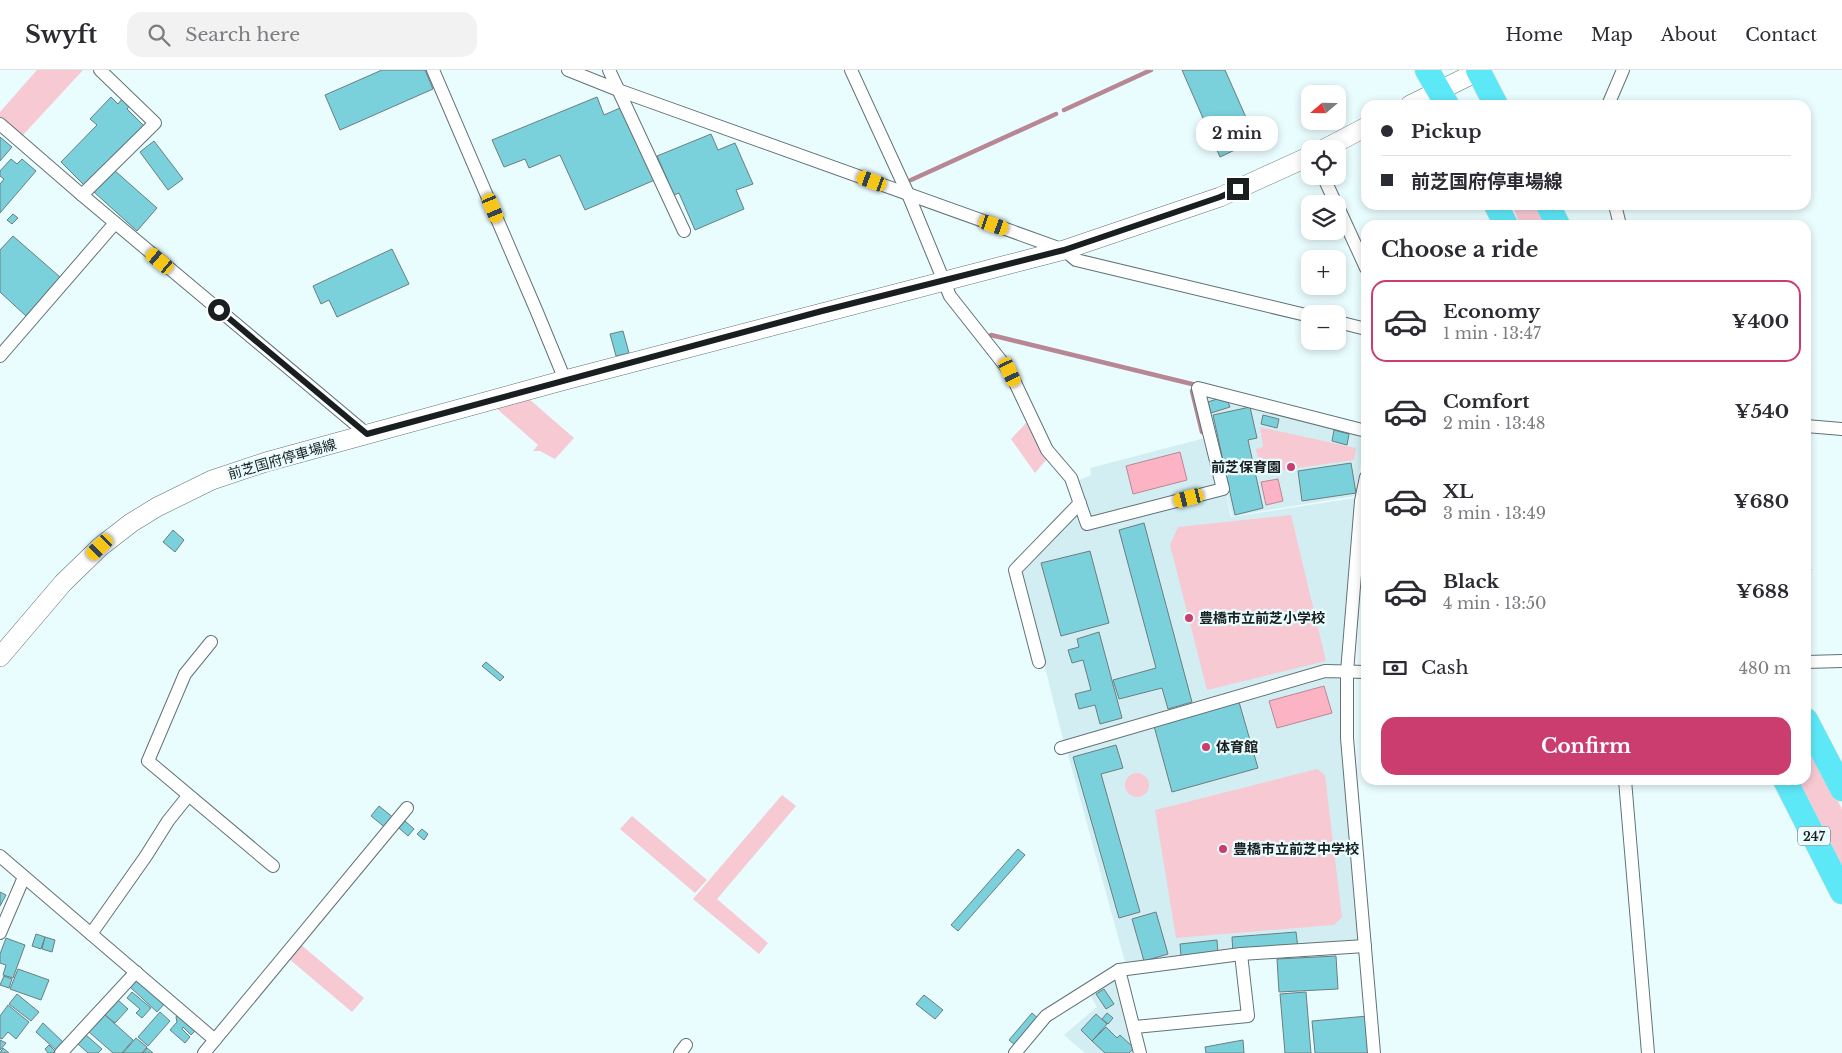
<!DOCTYPE html>
<html lang="en">
<head>
<meta charset="utf-8">
<style>
  :root { --surface:#fff; --page:#f2f2f3; --text:#2b2b33; --muted:#7c7c81; --line:#e1e1e2; --accent:#ca3d6e }
  body { margin:0; font-family:"Libre Baskerville","Noto Sans JP",serif; background:var(--page); color:var(--text); height:100vh; display:flex; flex-direction:column; font-size:19px; white-space:nowrap }
  * { box-sizing:border-box; margin:0 }
  p { font-size:16px; color:var(--muted) }
  .icon { flex:none; width:28px; height:28px; fill:none; stroke:currentColor; stroke-width:2; stroke-linecap:round; stroke-linejoin:round }
  .map { position:relative; flex:1; overflow:hidden }
  .drawer { position:absolute; left:1361px; top:150px; width:450px; height:565px; display:flex; flex-direction:column; background:var(--surface); border-radius:15px; box-shadow:0 2px 8px #0003 }
  .drawer>* { flex:none }
  .banner { position:absolute; left:1361px; top:30px; width:450px; height:110px; border-radius:15px; box-shadow:0 2px 8px #0003; display:grid; align-content:center; height:110px; padding:0 20px; background:var(--surface) }
  .needle { width:32px; rotate:250deg }
  .controls { position:absolute; left:1301px; top:15px; display:grid; gap:10px }
  .controls a { display:grid; place-items:center; width:45px; height:45px; border-radius:10px; background:var(--surface); box-shadow:0 2px 8px #0003; font-size:25px }
  .end { position:absolute; width:22px; height:22px; margin:-11px; border:6px solid #191f20; background:#fff; box-shadow:0 0 0 2px #fff }
  .from { border-radius:50% }
  .bubble { position:absolute; height:35px; border-radius:15px; background:var(--surface); box-shadow:0 2px 8px #0003; font-size:16px; font-weight:700; line-height:35px; text-align:center }
  .car { position:absolute; width:15px; height:30px; margin:-15px -8px; border-radius:6px; box-shadow:0 0 4px 1px #0007; background:linear-gradient(#f5c518 24%,#345 0 40%,#f5c518 0 76%,#345 0 86%,#f5c518 0) }
  .banner b { display:flex; align-items:center; gap:18px; height:48px; font-size:19px }
  .banner b+b { border-top:1px solid var(--line) }
  .banner i { width:12px; height:12px; background:var(--text) }
  ul { padding:0; list-style:none }
  li { display:flex; align-items:center; gap:15px; height:82px; margin:0 10px 8px; padding:0 10px; border:2px solid transparent; border-radius:15px }
  li div { flex:1 }
  li b { display:block; font-size:19px }
  li em { font-style:normal; font-weight:700 }
  li.selected { border-color:var(--accent) }
  li>.icon { width:45px; height:45px; stroke-width:1.5 }
  h2 { padding:0 20px; font-size:22px; line-height:60px }
  .pay { display:flex; align-items:center; gap:12px; height:55px; padding:0 20px; font-size:19px }
  .pay p { margin-inline-start:auto }
  .primary-button { display:flex; gap:10px; margin-top:auto; padding:10px 20px }
  .primary-button a { flex:1; height:58px; border-radius:15px; background:var(--accent); color:#fff; font-size:20px; font-weight:700; line-height:58px; text-align:center }
  header { display:flex; align-items:center; gap:30px; box-sizing:border-box; height:70px; padding:0 25px; background:var(--surface); border-bottom:1px solid var(--line) }
  header strong { font-size:24px }
  nav { display:flex; gap:28px; margin-inline-start:auto; font-size:18px }
  .search { width:350px; height:45px; background:var(--page); display:flex; align-items:center; gap:12px; box-sizing:border-box; padding:0 18px; border-radius:15px; color:var(--muted); font-size:19px }
  .map>svg:first-child { display:block }
  .built { fill:#d3eef2 }
  .green { fill:#f7c9d3 }
  .water { fill:#fcb4c5; stroke:#b88794 }
  .lines { fill:none; stroke-linecap:round; stroke-linejoin:round }
  .stream { stroke:#b88794; stroke-width:4.5 }
  .building { fill:#7ad1dc; stroke:#6c7d7f }
  .street-casing { stroke:#627275; stroke-width:14 }
  .secondary-casing { stroke:#627275; stroke-width:20 }
  .highway-casing { stroke:#dadbdb; stroke-width:25 }
  .street { stroke:#fff; stroke-width:12 }
  .secondary { stroke:#fff; stroke-width:19 }
  .highway { stroke:#5de8f8; stroke-width:24 }
  .route { stroke:#191f20; stroke-width:6 }
  .poi-dot { fill:#ca3d6e; stroke:#e9fcfe; stroke-width:2 }
  .labels { text-anchor:middle; dominant-baseline:central; stroke-width:4.5; stroke-linejoin:round; paint-order:stroke }
  .shield { fill:#e9fcfe; stroke:#576163; stroke-width:1 }
  .shield-label { font-size:12px; font-weight:bold; fill:#191f20 }
  .street-label { font-size:14px; fill:#191f20; stroke:#e9fcfe }
  .poi-label { font-size:14px; font-weight:bold; fill:#191f20; stroke:#e9fcfe; text-anchor:start }
</style>
</head>
<body>
<header>
<strong>Swyft</strong>
<div class="search"><svg class="icon" aria-label="search" viewBox="0 0 24 24"><circle cx="10" cy="10" r="6"/><path d="M15 15l6 6"/></svg>Search here</div>
<nav><a>Home</a><a>Map</a><a>About</a><a>Contact</a></nav>
</header>
<div class="map">
<svg width="1842" height="983" viewBox="0 0 1842 983">
  <rect width="100%" height="100%" fill="#e9fcfe"/>
  <!-- built -->
  <g class="built">
    <path d="M 1204,324 L 1366,368 L 1355,426 L 1232,446 Z"/>
    <path d="M 1205,368 L 1226,423 L 1231,447 L 1355,428 L 1341,597 L 1064,673 L 1020,499 L 1083,435 L 1077,411 L 1091,405 L 1090,398 Z"/>
    <path d="M 1341,606 L 1359,867 L 1354,875 L 1125,892 L 1067,681 L 1324,609 Z"/>
    <path d="M 1117,905 L 1135,975 L 1132,983 L 1085,983 L 1064,965 L 1097,937 L 1089,923 Z"/>
  </g>
  <!-- green -->
  <g class="green">
    <path d="M 37,0 L 83,0 L 22,66 L 0,47 L 0,42 Z"/>
    <path d="M 1512,135 L 1540,135 L 1550,155 L 1520,155 Z"/>
    <path d="M 529,329 L 574,368 L 555,389 L 540,381 L 533,381 L 538,375 L 496,338 Z"/>
    <path d="M 1027,352 L 1047,389 L 1035,403 L 1011,369 Z"/>
    <path d="M 1260,357 L 1356,378 L 1354,390 L 1261,403 L 1256,379 L 1263,377 Z"/>
    <path d="M 1291,445 L 1326,591 L 1207,620 L 1170,475 L 1178,457 Z"/>
    <path d="M 1806,667 L 1842,739 L 1842,804 L 1795,710 L 1806,710 Z"/>
    <path d="M 1317,699 L 1325,705 L 1342,847 L 1334,855 L 1176,868 L 1155,740 Z"/>
    <circle cx="1137" cy="715" r="12"/>
    <path d="M 782,725 L 796,736 L 717,829 L 768,873 L 759,884 L 693,829 Z"/>
    <path d="M 632,746 L 707,810 L 695,823 L 620,759 Z"/>
    <path d="M 300,874 L 364,928 L 352,942 L 288,888 Z"/>
  </g>
  <!-- water -->
  <g class="water">
    <path d="M 1180,382 L 1187,410 L 1133,424 L 1126,396 Z"/>
    <path d="M 1278,409 L 1283,431 L 1266,435 L 1261,412 Z"/>
    <path d="M 1324,616 L 1332,643 L 1277,658 L 1269,631 Z"/>
  </g>
  <g class="lines">
    <!-- stream -->
    <g class="stream">
      <path d="M 1064,40 L 1151,0"/>
      <path d="M 911,110 L 1056,44"/>
      <path d="M 991,265 L 1196,315 L 1192,321 L 1202,362"/>
    </g>
  </g>
  <!-- building -->
  <g class="building">
    <path d="M 382,0 L 425,0 L 433,19 L 340,60 L 325,25 Z"/>
    <path d="M 1182,0 L 1225,0 L 1256,70 L 1220,87 Z"/>
    <path d="M 111,27 L 118,34 L 122,29 L 129,36 L 127,39 L 144,56 L 85,116 L 61,92 L 97,55 L 90,49 Z"/>
    <path d="M 597,27 L 604,45 L 620,38 L 657,109 L 585,140 L 560,85 L 529,98 L 525,89 L 504,97 L 492,70 Z"/>
    <path d="M 711,64 L 718,80 L 735,73 L 753,114 L 736,120 L 744,139 L 695,160 L 679,123 L 674,125 L 657,86 Z"/>
    <path d="M 0,67 L 12,77 L 0,91 Z"/>
    <path d="M 154,71 L 183,109 L 168,120 L 140,82 Z"/>
    <path d="M 11,89 L 17,94 L 22,89 L 36,101 L 0,143 L 0,114 L 4,109 L 0,106 L 0,101 Z"/>
    <path d="M 114,100 L 157,138 L 137,161 L 94,122 Z"/>
    <path d="M 13,144 L 18,148 L 12,154 L 7,150 Z"/>
    <path d="M 13,166 L 60,207 L 26,246 L 0,222 L 0,180 Z"/>
    <path d="M 392,179 L 409,214 L 337,247 L 329,230 L 321,234 L 313,216 Z"/>
    <path d="M 623,261 L 629,283 L 616,286 L 610,264 Z"/>
    <path d="M 1217,329 L 1228,332 L 1230,337 L 1211,343 L 1208,332 Z"/>
    <path d="M 1250,337 L 1257,368 L 1248,370 L 1263,438 L 1235,445 L 1213,345 Z"/>
    <path d="M 1263,345 L 1279,349 L 1277,358 L 1261,354 Z"/>
    <path d="M 1334,360 L 1349,364 L 1347,375 L 1332,371 Z"/>
    <path d="M 1351,393 L 1356,423 L 1302,431 L 1298,401 Z"/>
    <path d="M 1144,453 L 1192,632 L 1168,639 L 1162,618 L 1119,629 L 1113,610 L 1156,598 L 1119,460 Z"/>
    <path d="M 173,460 L 184,470 L 175,482 L 163,472 Z"/>
    <path d="M 1090,481 L 1109,553 L 1061,566 L 1041,493 Z"/>
    <path d="M 1806,489 L 1811,500 L 1806,502 Z"/>
    <path d="M 1099,562 L 1122,648 L 1100,654 L 1095,635 L 1079,639 L 1075,624 L 1091,620 L 1083,590 L 1072,593 L 1068,580 L 1079,577 L 1077,569 Z"/>
    <path d="M 486,592 L 504,607 L 500,611 L 482,596 Z"/>
    <path d="M 1239,632 L 1258,698 L 1172,722 L 1154,656 Z"/>
    <path d="M 1116,675 L 1123,698 L 1101,704 L 1140,842 L 1119,848 L 1073,687 Z"/>
    <path d="M 379,736 L 395,749 L 387,759 L 371,746 Z"/>
    <path d="M 405,751 L 414,759 L 408,766 L 399,758 Z"/>
    <path d="M 422,759 L 428,764 L 424,770 L 417,764 Z"/>
    <path d="M 1018,779 L 1025,785 L 958,861 L 951,855 Z"/>
    <path d="M 0,822 L 6,825 L 0,836 Z"/>
    <path d="M 1156,842 L 1168,884 L 1144,891 L 1132,849 Z"/>
    <path d="M 1296,862 L 1298,878 L 1233,883 L 1232,867 Z"/>
    <path d="M 36,864 L 45,867 L 41,879 L 32,876 Z"/>
    <path d="M 45,867 L 55,870 L 52,882 L 42,879 Z"/>
    <path d="M 6,868 L 25,875 L 13,908 L 3,905 L 6,895 L 0,893 L 0,884 Z"/>
    <path d="M 1217,870 L 1218,883 L 1181,886 L 1180,874 Z"/>
    <path d="M 1336,886 L 1338,919 L 1279,922 L 1277,889 Z"/>
    <path d="M 18,899 L 49,910 L 41,930 L 10,919 Z"/>
    <path d="M 4,906 L 12,909 L 9,918 L 0,915 Z"/>
    <path d="M 135,909 L 166,932 L 157,942 L 129,916 Z"/>
    <path d="M 1104,919 L 1114,934 L 1106,939 L 1096,924 Z"/>
    <path d="M 132,922 L 151,938 L 142,948 L 136,943 L 140,939 L 127,928 Z"/>
    <path d="M 1306,922 L 1311,983 L 1285,983 L 1280,924 Z"/>
    <path d="M 17,924 L 39,942 L 31,951 L 9,934 Z"/>
    <path d="M 924,925 L 943,940 L 935,949 L 916,934 Z"/>
    <path d="M 118,930 L 128,939 L 115,953 L 105,945 Z"/>
    <path d="M 8,935 L 29,952 L 16,969 L 8,962 L 2,969 L 0,968 L 0,946 Z"/>
    <path d="M 160,942 L 170,951 L 148,976 L 138,967 Z"/>
    <path d="M 179,943 L 197,959 L 191,965 L 183,957 L 182,959 L 190,967 L 185,973 L 170,960 L 177,952 L 176,947 Z"/>
    <path d="M 1032,943 L 1039,949 L 1016,976 L 1009,970 Z"/>
    <path d="M 1107,943 L 1113,948 L 1108,954 L 1102,949 Z"/>
    <path d="M 1096,944 L 1107,954 L 1092,971 L 1081,960 Z"/>
    <path d="M 105,945 L 133,970 L 122,983 L 113,983 L 89,962 Z"/>
    <path d="M 1368,946 L 1371,983 L 1315,983 L 1312,951 Z"/>
    <path d="M 43,953 L 63,972 L 56,980 L 36,962 Z"/>
    <path d="M 1106,957 L 1117,968 L 1120,965 L 1134,978 L 1129,983 L 1105,983 L 1092,971 Z"/>
    <path d="M 86,965 L 102,979 L 98,983 L 88,983 L 78,974 Z"/>
    <path d="M 136,968 L 147,977 L 142,983 L 123,983 Z"/>
    <path d="M 0,970 L 6,973 L 0,980 Z"/>
    <path d="M 1243,970 L 1244,983 L 1206,983 L 1205,977 Z"/>
    <path d="M 49,975 L 55,981 L 53,983 L 48,983 L 45,979 Z"/>
    <path d="M 3,978 L 9,983 L 0,983 Z"/>
    <path d="M 147,978 L 153,983 L 143,983 Z"/>
  </g>
  <g class="lines">
    <defs>
      <g id="street">
        <path d="M 433,0 L 537,242 L 565,310"/>
        <path d="M 568,0 L 618,20 L 1064,180 L 1076,190 L 1310,246"/>
        <path d="M 609,0 L 684,161"/>
        <path d="M 851,0 L 908,124 L 950,226 L 1010,302 L 1047,380 L 1071,408 L 1087,454 L 1223,419 L 1198,318 L 1366,361"/>
        <path d="M 1608,35 L 1623,0"/>
        <path d="M 0,54 L 82,125 L 367,364"/>
        <path d="M 1323,106 L 1336,134"/>
        <path d="M 82,125 L 155,53 L 100,0"/>
        <path d="M 1615,135 L 1620,155"/>
        <path d="M 1338,137 L 1366,198"/>
        <path d="M 1338,252 L 1366,259"/>
        <path d="M 0,286 L 115,153"/>
        <path d="M 1806,356 L 1842,359"/>
        <path d="M 1366,407 L 1361,431 L 1347,602 L 1347,668 L 1374,983"/>
        <path d="M 211,572 L 185,604 L 148,691 L 273,796"/>
        <path d="M 1039,592 L 1015,500 L 1080,433"/>
        <path d="M 1806,592 L 1842,591"/>
        <path d="M 1061,678 L 1325,601 L 1366,602"/>
        <path d="M 1625,710 L 1648,983"/>
        <path d="M 0,786 L 215,970"/>
        <path d="M 0,863 L 24,807"/>
        <path d="M 91,864 L 146,786 L 168,751 L 188,726"/>
        <path d="M 1119,900 L 1140,983"/>
        <path d="M 1135,957 L 1248,946 L 1241,884"/>
        <path d="M 61,983 L 136,902"/>
        <path d="M 204,983 L 407,738"/>
        <path d="M 680,983 L 686,975"/>
        <path d="M 1015,983 L 1046,946 L 1119,900 L 1241,884 L 1365,876"/>
      </g>
      <g id="secondary">
        <path d="M 1410,35 L 1481,0"/>
        <path d="M 1324,79 L 1366,57"/>
        <path d="M 0,587 L 63,513 L 100,477 L 131,453 L 157,437 L 212,410 L 266,392 L 565,310 L 1064,180 L 1220,127 L 1310,86"/>
      </g>
      <g id="highway">
        <path d="M 1427,0 L 1447,35"/>
        <path d="M 1478,0 L 1496,35"/>
        <path d="M 1496,135 L 1506,155"/>
        <path d="M 1548,135 L 1558,155"/>
        <path d="M 1806,650 L 1842,719"/>
        <path d="M 1785,710 L 1842,822"/>
      </g>
    </defs>
    <!-- street casing -->
    <use href="#street" class="street-casing"/>
    <!-- secondary casing -->
    <use href="#secondary" class="secondary-casing"/>
    <!-- highway casing -->
    <use href="#highway" class="highway-casing"/>
    <!-- street -->
    <use href="#street" class="street"/>
    <!-- secondary -->
    <use href="#secondary" class="secondary"/>
    <!-- highway -->
    <use href="#highway" class="highway"/>
  </g>
  <g class="lines">
    <!-- route -->
    <path class="route" d="M 219,240 L 367,364 L 822,241 L 1064,180 L 1220,127 L 1238,119"/>
  </g>
  <!-- markers -->
  <g class="poi-dot">
    <circle cx="1291" cy="397" r="5"/>
    <circle cx="1189" cy="548" r="5"/>
    <circle cx="1206" cy="677" r="5"/>
    <circle cx="1223" cy="779" r="5"/>
  </g>
  <g class="labels">
    <!-- shield labels -->
    <rect class="shield" x="1798" y="756.5" width="32" height="19" rx="4"/>
    <g class="shield-label">
      <text x="1814" y="766">247</text>
    </g>
    <!-- street labels -->
    <g class="street-label">
      <text transform="translate(282 389) rotate(-16)">前芝国府停車場線</text>
    </g>
    <!-- poi labels -->
    <g class="poi-label">
      <text x="1281" y="397" text-anchor="end">前芝保育園</text>
      <text x="1199" y="548">豊橋市立前芝小学校</text>
      <text x="1216" y="677">体育館</text>
      <text x="1233" y="779">豊橋市立前芝中学校</text>
    </g>
  </g>
</svg>
<div class="controls">
<a><svg class="needle" viewBox="-14 -14 28 28"><path d="M0-13l5 13h-10z" fill="#e53935"/><path d="M0 13l5-13h-10z" fill="#7c7c81"/></svg></a>
<a><svg class="icon" aria-label="locate" viewBox="0 0 24 24"><circle cx="12" cy="12" r="6"/><path d="M12 2v4M12 18v4M2 12h4M18 12h4"/></svg></a>
<a><svg class="icon" aria-label="layers" viewBox="0 0 24 24"><path d="M12 4l9 5-9 5-9-5zM3 14l9 5 9-5"/></svg></a>
<a>+</a>
<a>−</a>
</div>
<i class="end from" style="left:219px;top:240px"></i>
<i class="end" style="left:1238px;top:119px"></i>
<div class="bubble" style="left:1196px;top:46px;width:82px">2 min</div>
<i class="car" style="left:872px;top:111px;rotate:290deg"></i>
<i class="car" style="left:493px;top:138px;rotate:157deg"></i>
<i class="car" style="left:994px;top:155px;rotate:109deg"></i>
<i class="car" style="left:160px;top:191px;rotate:310deg"></i>
<i class="car" style="left:1010px;top:302px;rotate:155deg"></i>
<i class="car" style="left:1189px;top:428px;rotate:256deg"></i>
<i class="car" style="left:100px;top:477px;rotate:226deg"></i>
<div class="banner">
<b><i class="from"></i>Pickup</b>
<b><i></i>前芝国府停車場線</b>
</div>
<section class="drawer">
<h2>Choose a ride</h2>
<ul>
<li class="selected"><svg class="icon" aria-label="car" viewBox="0 0 24 24"><path d="M5 17H2v-5l4-1 3-4h7l3 4 3 1v5h-3M9 17h6M6 11h13"/><circle cx="7" cy="17" r="2"/><circle cx="17" cy="17" r="2"/></svg><div><b>Economy</b><p>1 min · 13:47</p></div><em>¥400</em></li>
<li><svg class="icon" aria-label="car" viewBox="0 0 24 24"><path d="M5 17H2v-5l4-1 3-4h7l3 4 3 1v5h-3M9 17h6M6 11h13"/><circle cx="7" cy="17" r="2"/><circle cx="17" cy="17" r="2"/></svg><div><b>Comfort</b><p>2 min · 13:48</p></div><em>¥540</em></li>
<li><svg class="icon" aria-label="car" viewBox="0 0 24 24"><path d="M5 17H2v-5l4-1 3-4h7l3 4 3 1v5h-3M9 17h6M6 11h13"/><circle cx="7" cy="17" r="2"/><circle cx="17" cy="17" r="2"/></svg><div><b>XL</b><p>3 min · 13:49</p></div><em>¥680</em></li>
<li><svg class="icon" aria-label="car" viewBox="0 0 24 24"><path d="M5 17H2v-5l4-1 3-4h7l3 4 3 1v5h-3M9 17h6M6 11h13"/><circle cx="7" cy="17" r="2"/><circle cx="17" cy="17" r="2"/></svg><div><b>Black</b><p>4 min · 13:50</p></div><em>¥688</em></li>
</ul>
<div class="pay"><svg class="icon" aria-label="cash" viewBox="0 0 24 24"><path d="M3 7h18v10H3z"/><circle cx="12" cy="12" r="2"/></svg>Cash<p>480 m</p></div>
<div class="primary-button"><a>Confirm</a></div>
</section>
</div>
</body>
</html>
